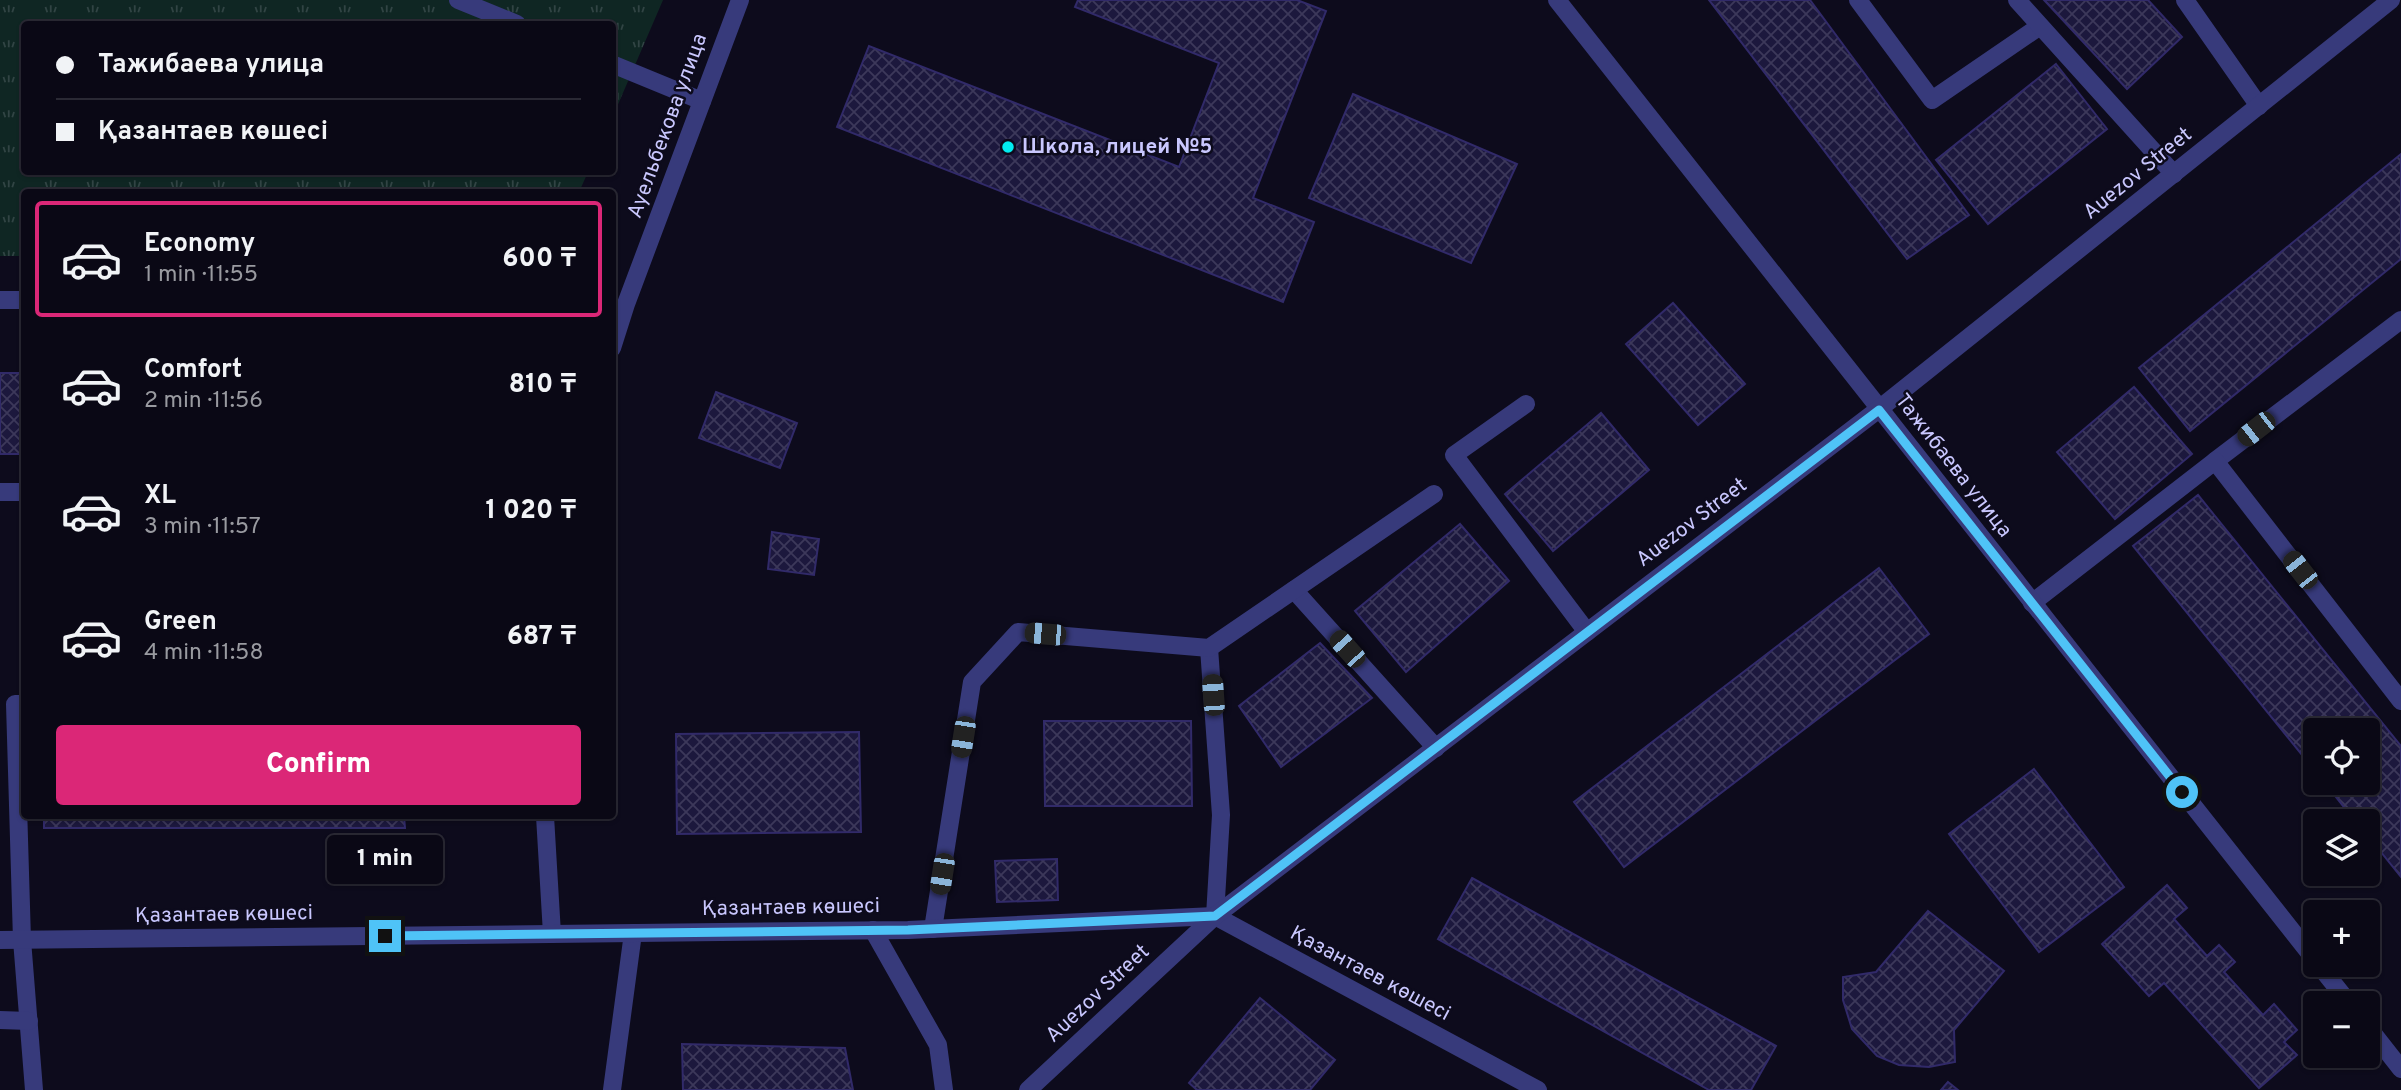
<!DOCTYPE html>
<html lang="en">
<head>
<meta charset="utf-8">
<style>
  :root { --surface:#0a0815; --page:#181622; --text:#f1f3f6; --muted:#999aa0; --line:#2a2934; --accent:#db2777 }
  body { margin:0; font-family:Overpass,sans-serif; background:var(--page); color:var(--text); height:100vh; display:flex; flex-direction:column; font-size:26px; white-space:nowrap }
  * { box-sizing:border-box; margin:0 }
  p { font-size:23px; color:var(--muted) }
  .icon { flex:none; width:38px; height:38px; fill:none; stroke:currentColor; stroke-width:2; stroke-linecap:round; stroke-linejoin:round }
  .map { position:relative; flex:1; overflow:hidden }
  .details { position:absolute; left:21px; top:189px; width:595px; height:630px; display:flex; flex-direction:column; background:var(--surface); border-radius:7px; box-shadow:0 2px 5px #0004,0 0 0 2px var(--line) }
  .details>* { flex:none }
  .hud { position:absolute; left:21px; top:21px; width:595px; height:154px; border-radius:7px; box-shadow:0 2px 5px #0004,0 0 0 2px var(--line); display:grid; align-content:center; height:154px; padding:0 35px; background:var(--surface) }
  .controls { position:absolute; left:2303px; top:718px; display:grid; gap:14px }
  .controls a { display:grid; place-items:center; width:77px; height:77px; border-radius:7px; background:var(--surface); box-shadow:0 2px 5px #0004,0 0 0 2px var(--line); font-size:35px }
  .end { position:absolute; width:32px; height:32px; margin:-16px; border:9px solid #4fc3f7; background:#111; box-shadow:0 0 0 4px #111 }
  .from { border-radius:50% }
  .bubble { position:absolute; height:49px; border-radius:7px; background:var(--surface); box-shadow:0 2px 5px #0004,0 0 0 2px var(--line); font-size:23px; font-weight:800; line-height:49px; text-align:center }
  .car { position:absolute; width:21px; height:42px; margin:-21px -10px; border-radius:9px; box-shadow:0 0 5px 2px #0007; background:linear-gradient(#222 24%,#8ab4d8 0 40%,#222 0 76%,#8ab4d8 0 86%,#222 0) }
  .hud b { display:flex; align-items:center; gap:24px; height:66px; font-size:26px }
  .hud b+b { border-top:2px solid var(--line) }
  .hud i { width:18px; height:18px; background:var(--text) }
  ul { padding:12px 0 0; list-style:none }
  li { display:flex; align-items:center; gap:21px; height:116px; margin:0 14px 10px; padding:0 21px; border:4px solid transparent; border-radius:7px }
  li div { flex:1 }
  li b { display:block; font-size:26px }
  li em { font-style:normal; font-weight:800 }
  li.selected { border-color:var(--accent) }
  li>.icon { width:63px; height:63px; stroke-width:1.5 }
  .button { display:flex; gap:14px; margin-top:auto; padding:14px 35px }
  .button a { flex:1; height:80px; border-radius:7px; background:var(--accent); color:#fff; font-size:28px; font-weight:800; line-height:80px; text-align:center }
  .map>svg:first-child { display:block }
  .park { fill:url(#park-tufts) }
  .building { fill:url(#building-cross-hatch); stroke:#312a69; stroke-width:2 }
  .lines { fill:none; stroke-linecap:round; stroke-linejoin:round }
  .service { stroke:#373a7b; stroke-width:18 }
  .minor { stroke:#373a7b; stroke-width:18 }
  .route { stroke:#4fc3f7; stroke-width:9 }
  .poi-dot { fill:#02ebef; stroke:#0d0b1c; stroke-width:2.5 }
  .labels { text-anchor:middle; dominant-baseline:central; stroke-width:5; stroke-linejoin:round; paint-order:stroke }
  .street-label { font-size:21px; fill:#c9c7fe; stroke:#0d0b1c }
  .poi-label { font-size:21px; font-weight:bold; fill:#c9c7fe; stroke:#0d0b1c; text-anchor:start }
</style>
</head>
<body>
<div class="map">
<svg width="2401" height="1090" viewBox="0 0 2401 1090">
  <defs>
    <pattern id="park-tufts" width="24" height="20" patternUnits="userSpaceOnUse" patternTransform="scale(1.75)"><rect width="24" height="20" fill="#0f2623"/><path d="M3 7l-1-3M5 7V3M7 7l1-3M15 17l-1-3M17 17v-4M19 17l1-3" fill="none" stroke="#314444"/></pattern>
    <pattern id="building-cross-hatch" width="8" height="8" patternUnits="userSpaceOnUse" patternTransform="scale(1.75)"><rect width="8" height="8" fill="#1c183d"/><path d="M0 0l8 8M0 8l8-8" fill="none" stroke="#3c385a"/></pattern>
  </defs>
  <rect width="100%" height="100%" fill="#0d0b1c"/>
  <!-- park -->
  <path class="park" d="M 0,0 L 663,0 L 613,116 L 612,24 L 24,24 L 24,172 L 588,172 L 579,192 L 24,192 L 24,256 L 0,256 Z"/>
  <!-- building -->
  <g class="building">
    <path d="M 1078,0 L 1297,0 L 1326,11 L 1253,198 L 1314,222 L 1283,302 L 837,127 L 869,46 L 1179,167 L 1219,63 L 1075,7 Z"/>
    <path d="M 1709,0 L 1810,0 L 1969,215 L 1907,259 Z"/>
    <path d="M 2044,0 L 2148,0 L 2182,37 L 2127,89 Z"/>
    <path d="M 2056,64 L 2107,129 L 1988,224 L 1936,160 Z"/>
    <path d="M 1353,94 L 1517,164 L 1471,263 L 1309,198 Z"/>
    <path d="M 2401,154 L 2401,259 L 2190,431 L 2139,368 Z"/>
    <path d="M 1673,303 L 1745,384 L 1698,425 L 1626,344 Z"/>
    <rect x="0" y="373" width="24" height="81"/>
    <path d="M 2134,387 L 2192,454 L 2115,519 L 2057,452 Z"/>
    <path d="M 716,392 L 797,423 L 780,468 L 699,438 Z"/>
    <path d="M 1601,413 L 1649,470 L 1553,551 L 1505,494 Z"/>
    <path d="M 2198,495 L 2401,746 L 2401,877 L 2368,836 L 2368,821 L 2355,821 L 2324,782 L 2368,782 L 2368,730 L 2315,730 L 2315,771 L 2133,546 Z"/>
    <path d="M 1460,524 L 1509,581 L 1406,672 L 1355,611 Z"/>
    <path d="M 772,532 L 819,539 L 814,575 L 768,569 Z"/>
    <path d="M 1879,568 L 1929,634 L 1624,867 L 1574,802 Z"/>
    <path d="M 1320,643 L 1372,698 L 1281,767 L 1239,706 Z"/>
    <path d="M 1044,721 L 1191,721 L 1192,806 L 1045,806 Z"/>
    <path d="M 859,732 L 861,832 L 677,834 L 676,734 Z"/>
    <path d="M 2034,769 L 2124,887 L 2039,952 L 1949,834 Z"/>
    <path d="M 44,816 L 404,816 L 405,828 L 44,828 Z"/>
    <path d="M 1057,859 L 1058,900 L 997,902 L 995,861 Z"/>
    <path d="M 1472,878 L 1776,1046 L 1751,1090 L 1709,1090 L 1438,939 Z"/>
    <path d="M 2167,885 L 2187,908 L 2174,919 L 2207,956 L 2219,945 L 2235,962 L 2224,972 L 2263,1015 L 2274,1004 L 2297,1030 L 2284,1042 L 2297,1055 L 2259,1088 L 2164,983 L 2149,996 L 2102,944 Z"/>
    <path d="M 1928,911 L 2004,971 L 1954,1030 L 1955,1062 L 1929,1067 L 1899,1065 L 1877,1056 L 1852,1029 L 1843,1000 L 1843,977 L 1876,972 Z"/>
    <path d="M 1260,998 L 1335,1060 L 1310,1090 L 1197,1090 L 1189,1083 Z"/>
    <path d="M 682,1044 L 845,1048 L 853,1090 L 683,1090 Z"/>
    <path d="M 1948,1082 L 1958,1090 L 1941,1090 Z"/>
  </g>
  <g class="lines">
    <!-- service -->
    <g class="service">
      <path d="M 458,0 L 517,24"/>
      <path d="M 1858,0 L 1932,100 L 2040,26"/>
      <path d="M 2017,0 L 2174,174"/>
      <path d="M 2185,0 L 2259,106"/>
      <path d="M 612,64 L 702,101"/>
      <path d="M 1526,404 L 1454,455 L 1587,632"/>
      <path d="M 2215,461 L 2401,320"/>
      <path d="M 0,492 L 24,492"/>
      <path d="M 1294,590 L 1436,748"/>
      <path d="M 2032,603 L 2215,461 L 2401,701"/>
      <path d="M 1209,648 L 1221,815 L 1215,916"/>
      <path d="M 24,704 L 15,704 L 22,940 L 34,1090"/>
      <path d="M 933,929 L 972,682 L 1018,632 L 1209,648 L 1434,494"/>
      <path d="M 873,930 L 938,1045 L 944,1090"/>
      <path d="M 0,1020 L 29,1021"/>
      <path d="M 612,1090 L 633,933"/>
    </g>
    <!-- minor -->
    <g class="minor">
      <path d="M 1557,0 L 2315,960"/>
      <path d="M 0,300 L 24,300"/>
      <path d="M 612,348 L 626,304 L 740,0"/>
      <path d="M 545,816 L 552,934"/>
      <path d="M 0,940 L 908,930 L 1215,916 L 1538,1090"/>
      <path d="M 2318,964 L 2349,1003"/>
      <path d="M 2368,1027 L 2401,1069"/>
      <path d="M 1028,1090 L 1215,916 L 1879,409 L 2391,0"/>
    </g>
  </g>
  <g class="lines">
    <!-- route -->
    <path class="route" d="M 385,936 L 908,930 L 1215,916 L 1879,410 L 2182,792"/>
  </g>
  <!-- markers -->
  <circle class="poi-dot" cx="1008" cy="147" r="7"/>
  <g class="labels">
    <!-- street labels -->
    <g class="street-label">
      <text transform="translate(668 126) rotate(-70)">Ауельбекова улица</text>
      <text transform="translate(2138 174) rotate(-39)">Auezov Street</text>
      <text transform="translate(1953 466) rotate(52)">Тажибаева улица</text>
      <text transform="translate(1692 523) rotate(-37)">Auezov Street</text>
      <text transform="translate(791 908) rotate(-1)">Қазантаев көшесі</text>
      <text transform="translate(224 915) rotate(-1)">Қазантаев көшесі</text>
      <text transform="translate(1370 974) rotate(28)">Қазантаев көшесі</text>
      <text transform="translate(1098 994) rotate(-43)">Auezov Street</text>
    </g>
    <!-- poi labels -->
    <g class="poi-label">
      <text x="1022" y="147">Школа, лицей №5</text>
    </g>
  </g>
</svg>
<div class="controls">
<a><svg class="icon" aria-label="locate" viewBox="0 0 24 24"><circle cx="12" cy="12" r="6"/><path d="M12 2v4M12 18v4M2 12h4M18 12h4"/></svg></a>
<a><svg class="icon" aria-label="layers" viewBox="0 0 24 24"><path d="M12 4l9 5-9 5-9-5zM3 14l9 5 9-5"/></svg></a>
<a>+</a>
<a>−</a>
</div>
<i class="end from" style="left:2182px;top:792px"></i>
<i class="end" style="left:385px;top:936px"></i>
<div class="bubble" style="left:327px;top:835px;width:116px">1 min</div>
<i class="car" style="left:2256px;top:429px;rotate:232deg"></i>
<i class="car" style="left:2300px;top:570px;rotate:322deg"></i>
<i class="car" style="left:1045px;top:634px;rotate:275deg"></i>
<i class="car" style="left:1347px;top:649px;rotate:318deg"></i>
<i class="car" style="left:1213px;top:695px;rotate:356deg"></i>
<i class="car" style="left:963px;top:737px;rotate:189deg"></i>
<i class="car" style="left:942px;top:874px;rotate:189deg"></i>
<div class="hud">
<b><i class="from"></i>Тажибаева улица</b>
<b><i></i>Қазантаев көшесі</b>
</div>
<section class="details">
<ul>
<li class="selected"><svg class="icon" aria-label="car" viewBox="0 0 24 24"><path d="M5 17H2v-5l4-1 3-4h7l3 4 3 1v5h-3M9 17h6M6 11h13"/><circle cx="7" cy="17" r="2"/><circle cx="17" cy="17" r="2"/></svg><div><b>Economy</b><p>1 min · 11:55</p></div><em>600 ₸</em></li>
<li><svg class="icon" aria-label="car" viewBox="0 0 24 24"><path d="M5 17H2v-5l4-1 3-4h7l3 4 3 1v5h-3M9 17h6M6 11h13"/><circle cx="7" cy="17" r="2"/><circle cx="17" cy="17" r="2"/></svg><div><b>Comfort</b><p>2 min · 11:56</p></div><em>810 ₸</em></li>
<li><svg class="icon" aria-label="car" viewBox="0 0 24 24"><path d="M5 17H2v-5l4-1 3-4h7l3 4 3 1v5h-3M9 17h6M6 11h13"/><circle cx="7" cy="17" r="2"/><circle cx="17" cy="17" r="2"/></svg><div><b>XL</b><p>3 min · 11:57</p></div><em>1 020 ₸</em></li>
<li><svg class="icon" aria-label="car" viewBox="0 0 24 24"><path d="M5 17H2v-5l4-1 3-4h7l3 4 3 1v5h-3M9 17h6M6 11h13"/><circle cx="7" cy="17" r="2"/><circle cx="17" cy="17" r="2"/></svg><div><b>Green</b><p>4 min · 11:58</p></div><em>687 ₸</em></li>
</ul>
<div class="button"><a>Confirm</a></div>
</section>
</div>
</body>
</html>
